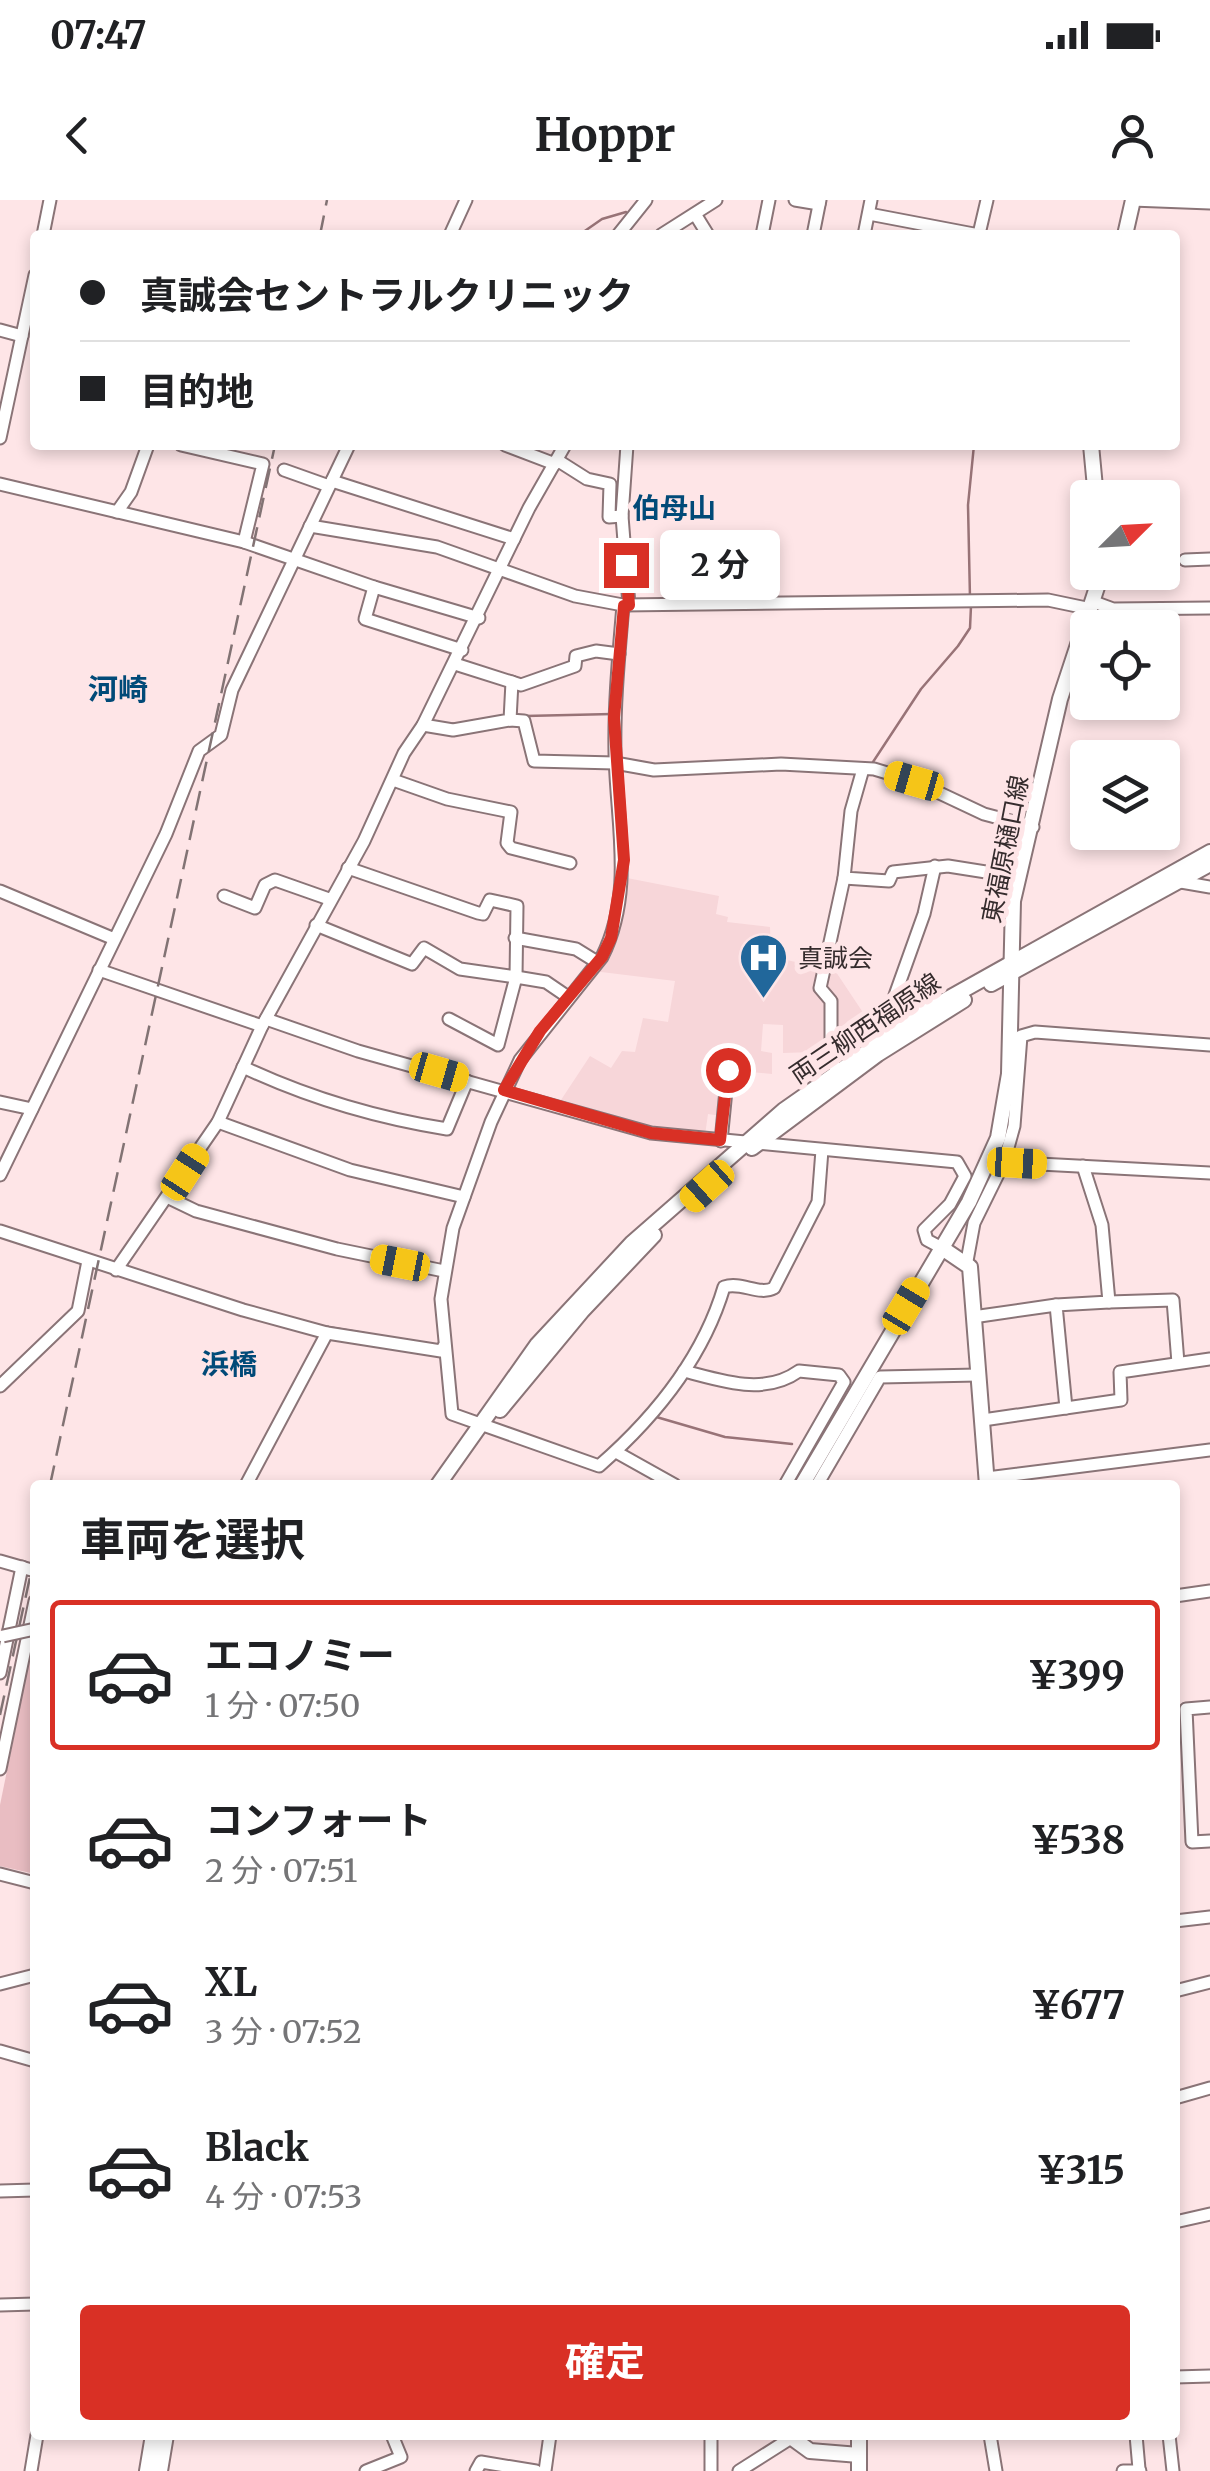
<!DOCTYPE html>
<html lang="ja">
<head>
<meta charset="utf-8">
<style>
  :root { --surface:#fff; --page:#f6f6f6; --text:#202124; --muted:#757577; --line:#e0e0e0; --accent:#d93025 }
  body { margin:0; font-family:Merriweather,"Noto Sans JP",serif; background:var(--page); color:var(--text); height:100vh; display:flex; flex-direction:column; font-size:38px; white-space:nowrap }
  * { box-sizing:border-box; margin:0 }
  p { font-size:32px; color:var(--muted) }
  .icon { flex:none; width:55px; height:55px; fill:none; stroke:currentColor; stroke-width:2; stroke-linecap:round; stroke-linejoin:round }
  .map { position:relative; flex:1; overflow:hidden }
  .panel { position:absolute; left:30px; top:1280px; width:1150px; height:960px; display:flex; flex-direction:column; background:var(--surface); border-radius:10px; box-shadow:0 5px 15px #0003 }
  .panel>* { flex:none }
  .hud { position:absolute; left:30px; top:30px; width:1150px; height:220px; border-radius:10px; box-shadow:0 5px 15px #0003; display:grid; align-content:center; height:220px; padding:0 50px; background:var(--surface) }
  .needle { width:65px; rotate:66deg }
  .buttons { position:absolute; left:1070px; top:280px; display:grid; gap:20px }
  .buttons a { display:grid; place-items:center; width:110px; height:110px; border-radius:10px; background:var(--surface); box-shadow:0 5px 15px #0003; font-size:50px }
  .end { position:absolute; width:45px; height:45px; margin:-22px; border:12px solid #d93025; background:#fff; box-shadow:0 0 0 5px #fff }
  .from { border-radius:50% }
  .bubble { position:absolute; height:70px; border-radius:10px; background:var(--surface); box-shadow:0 5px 15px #0003; font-size:32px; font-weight:700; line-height:70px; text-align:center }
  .car { position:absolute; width:30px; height:60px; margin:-30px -15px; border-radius:12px; box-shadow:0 0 8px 2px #0007; background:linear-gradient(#f5c518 24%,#345 0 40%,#f5c518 0 76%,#345 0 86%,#f5c518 0) }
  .hud b { display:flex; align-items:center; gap:35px; height:95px; font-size:38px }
  .hud b+b { border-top:2px solid var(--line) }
  .hud i { width:25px; height:25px; background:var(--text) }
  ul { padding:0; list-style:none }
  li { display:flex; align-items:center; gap:30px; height:150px; margin:0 20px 15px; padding:0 30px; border:5px solid transparent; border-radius:10px }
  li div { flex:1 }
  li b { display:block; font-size:38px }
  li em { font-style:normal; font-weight:700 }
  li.current { border-color:var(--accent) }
  li>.icon { width:90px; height:90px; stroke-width:1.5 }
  h2 { padding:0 50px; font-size:45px; line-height:120px }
  .primary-button { display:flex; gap:20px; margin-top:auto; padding:20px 50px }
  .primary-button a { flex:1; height:115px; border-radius:10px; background:var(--accent); color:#fff; font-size:40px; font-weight:700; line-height:115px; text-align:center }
  .status { display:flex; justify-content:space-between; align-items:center; height:70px; padding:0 50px; background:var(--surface); direction:ltr }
  .status svg { height:28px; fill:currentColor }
  header { display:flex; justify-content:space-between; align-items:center; height:130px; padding:0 50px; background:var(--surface); font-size:45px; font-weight:700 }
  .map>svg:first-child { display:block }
  .built { fill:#f7d6d9 }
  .pitch { fill:#e9bdc2 }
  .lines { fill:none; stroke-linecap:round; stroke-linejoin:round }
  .stream { stroke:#987377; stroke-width:2.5 }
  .minor-casing { stroke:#8a7477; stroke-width:15 }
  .major-casing { stroke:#8a7477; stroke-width:18 }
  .minor { stroke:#fff; stroke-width:11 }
  .major { stroke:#fff; stroke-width:14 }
  .rail { stroke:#827374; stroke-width:2.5; stroke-dasharray:20 10; stroke-linecap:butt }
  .minor-bridge-casing { stroke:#8a7477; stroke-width:15; stroke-linecap:butt }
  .minor-bridge { stroke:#fff; stroke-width:11 }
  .route { stroke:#d93025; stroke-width:12 }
  .labels { text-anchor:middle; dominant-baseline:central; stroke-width:10; stroke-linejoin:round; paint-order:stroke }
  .street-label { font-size:25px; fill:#352c2d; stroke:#fee5e7 }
  .poi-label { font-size:25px; fill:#352c2d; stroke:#fee5e7; text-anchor:start }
  .neighbourhood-label { font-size:28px; font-weight:bold; fill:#014a78; stroke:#fee5e7 }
  .quarter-label { font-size:30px; font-weight:bold; fill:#014a78; stroke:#fee5e7 }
</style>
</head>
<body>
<div class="status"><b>07:47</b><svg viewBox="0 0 49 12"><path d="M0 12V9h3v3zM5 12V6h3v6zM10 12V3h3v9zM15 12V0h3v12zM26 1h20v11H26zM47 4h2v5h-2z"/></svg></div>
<header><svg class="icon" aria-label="back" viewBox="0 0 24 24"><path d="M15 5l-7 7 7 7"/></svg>Hoppr<svg class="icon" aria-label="person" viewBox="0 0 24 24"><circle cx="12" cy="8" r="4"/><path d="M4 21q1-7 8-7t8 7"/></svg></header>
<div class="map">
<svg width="1210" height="2271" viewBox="0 0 1210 2271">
  <rect width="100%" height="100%" fill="#fee5e7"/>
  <!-- built -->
  <path class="built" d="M 627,678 L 719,696 L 716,714 L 728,717 L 727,722 L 770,727 L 771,756 L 836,772 L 876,832 L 867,838 L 825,832 L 826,867 L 817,874 L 814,852 L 783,853 L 783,825 L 763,824 L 761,851 L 772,853 L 772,874 L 719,869 L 714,886 L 720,888 L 721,916 L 708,914 L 705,935 L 650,929 L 559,903 L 590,856 L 611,868 L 622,851 L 635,852 L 643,818 L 668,822 L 675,781 L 593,771 L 608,752 Z"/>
  <!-- pitch -->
  <path class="pitch" d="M 35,1452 L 35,1674 L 0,1666 L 0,1605 L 31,1453 Z"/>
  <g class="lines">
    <!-- stream -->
    <g class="stream">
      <path d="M 579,35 L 602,19 L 626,12"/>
      <path d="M 970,398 L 968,305 L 974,245"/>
      <path d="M 525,516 L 612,514"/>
      <path d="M 871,565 L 921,489 L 958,446 L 970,428 L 971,406"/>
      <path d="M 322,1126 L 364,1133"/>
      <path d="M 653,1216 L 725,1237 L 792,1244"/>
    </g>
    <defs>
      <g id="minor">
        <path d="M 795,0 L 819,4"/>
        <path d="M 1132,0 L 1210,3"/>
        <path d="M 695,14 L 708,35"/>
        <path d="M 869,14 L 979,35"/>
        <path d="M 979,34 L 987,0"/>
        <path d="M 43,35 L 50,0"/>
        <path d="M 450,35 L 466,0"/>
        <path d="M 618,35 L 646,0"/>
        <path d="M 661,35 L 716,0"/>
        <path d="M 762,35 L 769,0"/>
        <path d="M 813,35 L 820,0"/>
        <path d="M 864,35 L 871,0"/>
        <path d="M 0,130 L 22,136"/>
        <path d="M 0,238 L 35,75"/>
        <path d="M 181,245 L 263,264 L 244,342"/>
        <path d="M 505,245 L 555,264"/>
        <path d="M 627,245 L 622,316 L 629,405"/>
        <path d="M 557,260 L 587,279 L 610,284 L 609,317 L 622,316"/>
        <path d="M 284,270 L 329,286"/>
        <path d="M 332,281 L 514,339"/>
        <path d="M 0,284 L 244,342 L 374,387"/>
        <path d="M 117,312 L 131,292 L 148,245"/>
        <path d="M 310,326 L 437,347 L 575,396 L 623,405 L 1048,400 L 1091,409"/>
        <path d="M 1185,360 L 1210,359"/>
        <path d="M 1094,402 L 1113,409 L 1210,408"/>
        <path d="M 623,405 C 619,454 614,503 615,552 C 616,622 635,691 602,757 L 520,860 L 491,922 L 453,1028 L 441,1099 L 452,1214 L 599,1266 C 654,1218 703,1158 724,1087 C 741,1081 759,1096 774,1088 L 818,1002 L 822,950"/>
        <path d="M 462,450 L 365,419 L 374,387 L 479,418"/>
        <path d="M 455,464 L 521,485 L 575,466 L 576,456 L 596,451 L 619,454"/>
        <path d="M 510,520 L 524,521 L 534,561 L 615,563 L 654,570 L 781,564 L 874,569 L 914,581 L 984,614 L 1033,627"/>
        <path d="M 423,525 L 453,530 L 510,520 L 512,482"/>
        <path d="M 863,569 L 851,611 L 844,678 L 889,681 L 893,672 L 948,666 L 1018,677"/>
        <path d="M 393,580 L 447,599 L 511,612 L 507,643 L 511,648 L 570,663"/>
        <path d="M 1181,682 L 1210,687"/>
        <path d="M 0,691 L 112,738"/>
        <path d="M 224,696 L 255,708 L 265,685 L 275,680 L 329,699"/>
        <path d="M 316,725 L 412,764 L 424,748 L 460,769 L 516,777 L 517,706 L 490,700 L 483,714 L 478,713 L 348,668"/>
        <path d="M 515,738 L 576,749 L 597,762"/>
        <path d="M 99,770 L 262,826"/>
        <path d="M 266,819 L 358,851 L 651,933 L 957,962 L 965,976 L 950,1004 L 924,1030 L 927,1040 L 942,1048"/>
        <path d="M 449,819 L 498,845 L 516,777 L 546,782 L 568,797"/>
        <path d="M 889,834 L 884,826 L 924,714 L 935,666"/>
        <path d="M 243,867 C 307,897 377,918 447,929 L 467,881"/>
        <path d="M 837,870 L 831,861 L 831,801 L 820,788 L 844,678"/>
        <path d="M 0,902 L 32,909"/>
        <path d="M 218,922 L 350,970 L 464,997"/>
        <path d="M 721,941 L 728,870"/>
        <path d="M 1004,962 L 1210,973"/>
        <path d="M 0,975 L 166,634 L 199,551 L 221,535 L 232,490 L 349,245"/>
        <path d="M 169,998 L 196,1011 L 337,1049 L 444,1071"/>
        <path d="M 0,1031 L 243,1110 L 327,1133 L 441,1151 L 444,1146"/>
        <path d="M 967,1061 L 974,1023 L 1004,962 L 1014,926 L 1021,836 L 1035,832 L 1210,845"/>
        <path d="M 116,1070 L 218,922 L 262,826 L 364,641 L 404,553 L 423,525 L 529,308 L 565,245"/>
        <path d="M 1109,1102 L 1173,1100 L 1178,1163"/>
        <path d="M 973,1117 L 1056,1105"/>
        <path d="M 684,1171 C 723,1181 764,1196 799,1171 L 839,1175 L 844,1182 L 785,1285"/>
        <path d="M 0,1186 L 78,1111 L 88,1061"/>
        <path d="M 1066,1208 L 1056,1105 L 1109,1102 L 1102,1025 L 1083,966"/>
        <path d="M 983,1220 L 1121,1200 L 1120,1172 L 1210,1159"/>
        <path d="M 616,1252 L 675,1285"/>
        <path d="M 987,1278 L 1210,1250"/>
        <path d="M 246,1285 L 327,1133"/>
        <path d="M 817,1285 L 880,1177 L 978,1175"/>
        <path d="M 0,1361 L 35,1371"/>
        <path d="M 1175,1396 L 1210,1391"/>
        <path d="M 0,1473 L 22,1367"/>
        <path d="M 1210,1507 L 1186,1509 L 1192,1642 L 1210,1641"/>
        <path d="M 0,1569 L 35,1401"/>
        <path d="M 0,1674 L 35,1683"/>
        <path d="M 1175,1721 L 1210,1717"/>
        <path d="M 0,1784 L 35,1775"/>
        <path d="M 1175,1791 L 1210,1782"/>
        <path d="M 0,1851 L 35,1861"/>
        <path d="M 1175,1898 L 1210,1888"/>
        <path d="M 0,1991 L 35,1990"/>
        <path d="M 1175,2022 L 1210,2014"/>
        <path d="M 0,2105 L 35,2104"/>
        <path d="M 1175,2177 L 1210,2176"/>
        <path d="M 711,2235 L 711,2271"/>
        <path d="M 990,2235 L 996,2271"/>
        <path d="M 1136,2235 L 1139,2269"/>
        <path d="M 1169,2235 L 1173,2271"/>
        <path d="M 31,2271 L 37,2235"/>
        <path d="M 366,2271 L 401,2257 L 392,2235"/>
        <path d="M 476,2271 L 481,2262 L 536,2271"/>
        <path d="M 545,2271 L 550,2235"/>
        <path d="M 739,2271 L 791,2238"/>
        <path d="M 1123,2271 L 1140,2271"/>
      </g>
      <g id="major">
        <path d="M 1125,35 L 1133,0"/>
        <path d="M 1091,245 L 1096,298"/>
        <path d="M 991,784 L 1210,664"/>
        <path d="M 752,948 L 878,854 L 964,800"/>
        <path d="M 942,1048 L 970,1067 L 987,1285"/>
        <path d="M 500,1210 L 582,1111 L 654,1035"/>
        <path d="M 438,1285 L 537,1145 L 632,1043 L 784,910 L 924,812 L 1210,652"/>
        <path d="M 802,1285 L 969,1002 L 998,938 L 1009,874 L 1013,701 L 1060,499 L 1102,372"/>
        <path d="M 788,2235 L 810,2251 L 859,2255"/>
        <path d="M 859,2235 L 859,2271"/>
        <path d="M 147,2271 L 153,2235"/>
        <path d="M 160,2271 L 166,2235"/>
      </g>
    </defs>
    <!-- minor casing -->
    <use href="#minor" class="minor-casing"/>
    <!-- major casing -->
    <use href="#major" class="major-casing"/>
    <!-- minor -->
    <use href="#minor" class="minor"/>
    <!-- major -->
    <use href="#major" class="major"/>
    <!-- rail -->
    <g class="rail">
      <path d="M 320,35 L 327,0"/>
      <path d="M 50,1285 L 275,245"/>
      <path d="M 0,1515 L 35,1354"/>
    </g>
    <defs>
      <path id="minor-bridge" d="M 3,1436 L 35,1429"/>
    </defs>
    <!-- minor-bridge casing -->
    <use href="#minor-bridge" class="minor-bridge-casing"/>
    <!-- minor-bridge -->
    <use href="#minor-bridge" class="minor-bridge"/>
  </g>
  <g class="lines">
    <!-- route -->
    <path class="route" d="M 626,365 L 629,405 L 624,406 L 614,518 L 624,660 L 611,738 L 602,757 L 540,831 L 504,890 L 651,933 L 720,940 L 728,870"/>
  </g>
  <!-- icons -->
  <defs>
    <symbol id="hospital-pin" viewBox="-11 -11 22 30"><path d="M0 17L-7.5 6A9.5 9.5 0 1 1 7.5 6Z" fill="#21679b" stroke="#fee5e7"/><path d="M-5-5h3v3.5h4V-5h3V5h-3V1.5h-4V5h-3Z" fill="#fff"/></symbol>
  </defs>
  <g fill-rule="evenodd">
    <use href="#hospital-pin" x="736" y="730" width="55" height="75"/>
  </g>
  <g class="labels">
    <!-- street labels -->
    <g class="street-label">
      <text transform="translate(1005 649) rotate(-79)">東福原樋口線</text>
      <text transform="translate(865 828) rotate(-34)">両三柳西福原線</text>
    </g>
    <!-- poi labels -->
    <g class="poi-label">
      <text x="798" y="758">真誠会</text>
    </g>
    <!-- neighbourhood labels -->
    <g class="neighbourhood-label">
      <text x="674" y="308">伯母山</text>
      <text x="229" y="1164">浜橋</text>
    </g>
    <!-- quarter labels -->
    <g class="quarter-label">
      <text x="118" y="489">河崎</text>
    </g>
  </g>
</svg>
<div class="buttons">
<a><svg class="needle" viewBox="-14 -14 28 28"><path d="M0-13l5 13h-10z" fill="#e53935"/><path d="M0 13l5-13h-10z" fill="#757577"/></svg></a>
<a><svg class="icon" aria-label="locate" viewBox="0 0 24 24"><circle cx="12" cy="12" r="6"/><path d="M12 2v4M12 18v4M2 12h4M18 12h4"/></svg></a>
<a><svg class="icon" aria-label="layers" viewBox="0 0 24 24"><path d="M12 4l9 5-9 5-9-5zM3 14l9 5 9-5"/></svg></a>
</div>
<i class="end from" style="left:728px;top:870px"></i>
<i class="end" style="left:626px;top:365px"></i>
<div class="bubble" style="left:660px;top:330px;width:120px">2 分</div>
<i class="car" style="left:914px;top:581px;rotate:286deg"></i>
<i class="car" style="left:439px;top:872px;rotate:106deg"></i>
<i class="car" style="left:1017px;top:963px;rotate:93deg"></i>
<i class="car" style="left:185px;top:972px;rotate:33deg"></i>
<i class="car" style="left:707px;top:986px;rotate:228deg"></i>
<i class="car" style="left:400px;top:1063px;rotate:281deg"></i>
<i class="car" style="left:906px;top:1106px;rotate:31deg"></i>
<div class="hud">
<b><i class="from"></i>真誠会セントラルクリニック</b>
<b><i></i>目的地</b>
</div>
<section class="panel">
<h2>車両を選択</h2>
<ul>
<li class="current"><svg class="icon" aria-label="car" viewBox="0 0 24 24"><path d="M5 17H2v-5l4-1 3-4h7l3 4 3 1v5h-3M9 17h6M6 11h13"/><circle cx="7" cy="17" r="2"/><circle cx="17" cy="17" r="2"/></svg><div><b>エコノミー</b><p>1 分 · 07:50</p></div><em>¥399</em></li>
<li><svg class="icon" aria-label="car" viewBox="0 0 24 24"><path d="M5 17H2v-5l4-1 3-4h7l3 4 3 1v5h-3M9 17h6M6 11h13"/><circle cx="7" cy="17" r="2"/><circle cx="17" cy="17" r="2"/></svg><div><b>コンフォート</b><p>2 分 · 07:51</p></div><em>¥538</em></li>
<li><svg class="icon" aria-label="car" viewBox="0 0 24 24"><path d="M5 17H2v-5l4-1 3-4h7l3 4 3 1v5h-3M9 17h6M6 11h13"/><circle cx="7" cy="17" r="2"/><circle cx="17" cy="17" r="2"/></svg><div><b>XL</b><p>3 分 · 07:52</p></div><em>¥677</em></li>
<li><svg class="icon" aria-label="car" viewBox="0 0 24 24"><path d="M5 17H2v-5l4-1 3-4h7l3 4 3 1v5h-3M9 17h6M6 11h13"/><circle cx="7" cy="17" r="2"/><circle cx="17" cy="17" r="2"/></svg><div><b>Black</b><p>4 分 · 07:53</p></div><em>¥315</em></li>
</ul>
<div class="primary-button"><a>確定</a></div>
</section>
</div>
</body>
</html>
